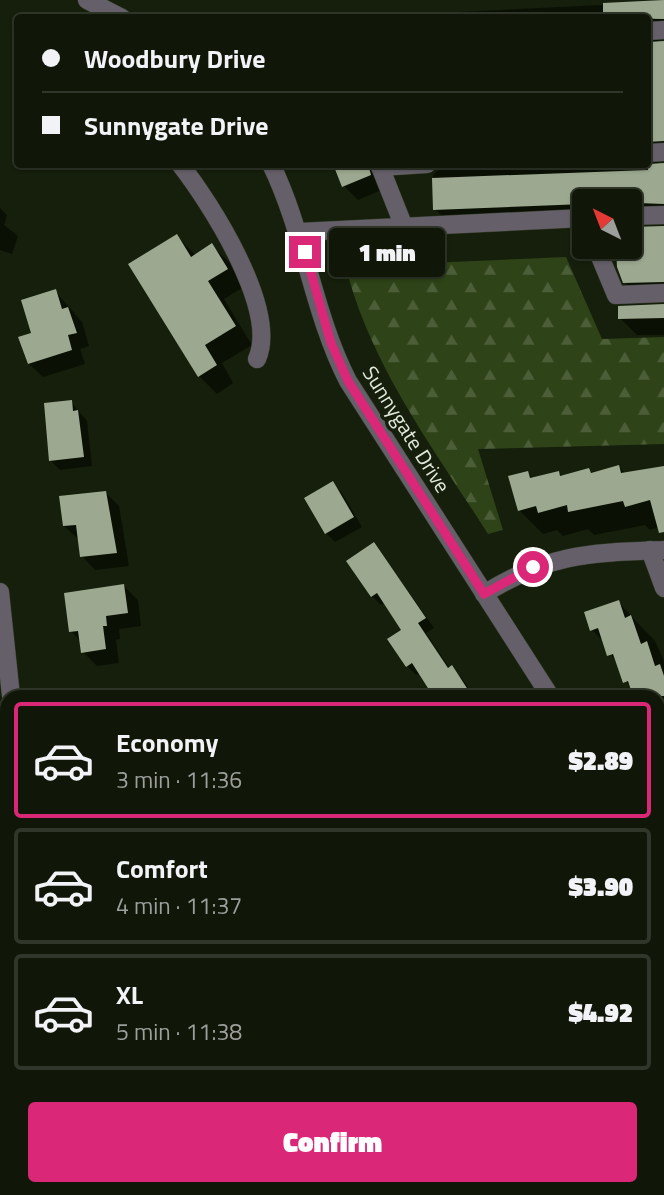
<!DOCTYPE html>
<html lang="en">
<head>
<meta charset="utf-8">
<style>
  :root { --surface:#101708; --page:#1e2416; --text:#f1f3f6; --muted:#9c9f9c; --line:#303629; --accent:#db2777 }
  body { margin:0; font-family:"Titillium Web",sans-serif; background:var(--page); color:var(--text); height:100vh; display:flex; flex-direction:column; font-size:26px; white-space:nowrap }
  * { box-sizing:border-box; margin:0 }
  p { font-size:23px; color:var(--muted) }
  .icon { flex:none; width:38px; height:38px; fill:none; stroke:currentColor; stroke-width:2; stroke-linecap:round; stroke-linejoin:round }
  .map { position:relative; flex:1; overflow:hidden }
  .sheet { position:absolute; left:0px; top:690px; width:665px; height:506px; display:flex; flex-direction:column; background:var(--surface); border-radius:21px 21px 0 0; box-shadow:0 2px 5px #0004,0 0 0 2px var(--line) }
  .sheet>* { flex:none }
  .banner { position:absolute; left:14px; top:14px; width:637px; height:154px; border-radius:7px; box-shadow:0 2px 5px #0004,0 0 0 2px var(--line); display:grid; align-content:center; height:154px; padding:0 28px; background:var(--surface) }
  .needle { width:46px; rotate:318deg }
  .buttons { position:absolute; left:572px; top:189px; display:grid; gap:14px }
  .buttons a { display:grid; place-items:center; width:70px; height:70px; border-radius:7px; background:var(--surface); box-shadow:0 2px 5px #0004,0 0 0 2px var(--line); font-size:35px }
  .end { position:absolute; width:32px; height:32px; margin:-16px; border:9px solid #db2777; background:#fff; box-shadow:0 0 0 4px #fff }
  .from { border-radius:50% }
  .bubble { position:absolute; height:49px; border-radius:7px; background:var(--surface); box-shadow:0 2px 5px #0004,0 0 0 2px var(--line); font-size:23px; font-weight:800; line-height:49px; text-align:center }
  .banner b { display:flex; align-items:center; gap:24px; height:66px; font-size:26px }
  .banner b+b { border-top:2px solid var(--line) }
  .banner i { width:18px; height:18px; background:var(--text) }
  ul { padding:12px 0 0; list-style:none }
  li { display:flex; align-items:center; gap:21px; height:116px; margin:0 14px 10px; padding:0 14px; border:4px solid var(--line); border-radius:7px }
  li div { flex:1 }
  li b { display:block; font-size:26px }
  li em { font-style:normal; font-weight:800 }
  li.on { border-color:var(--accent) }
  li>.icon { width:63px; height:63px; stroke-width:1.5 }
  .primary-button { display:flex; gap:14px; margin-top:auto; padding:14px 28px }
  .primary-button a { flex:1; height:80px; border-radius:7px; background:var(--accent); color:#fff; font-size:28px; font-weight:800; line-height:80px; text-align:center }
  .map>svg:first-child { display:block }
  .forest { fill:url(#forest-firs) }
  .shadow { fill:#0007 }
  .building { fill:#9ca990 }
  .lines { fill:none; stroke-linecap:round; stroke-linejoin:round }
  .minor-casing { stroke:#323b28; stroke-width:19 }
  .minor { stroke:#655f69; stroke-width:18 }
  .route { stroke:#db2777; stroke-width:9 }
  .labels { text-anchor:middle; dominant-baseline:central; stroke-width:7; stroke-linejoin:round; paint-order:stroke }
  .street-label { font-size:21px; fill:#e3eadd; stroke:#151f0b }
</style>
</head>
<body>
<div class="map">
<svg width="664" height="1195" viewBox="0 0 664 1195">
  <defs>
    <pattern id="forest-firs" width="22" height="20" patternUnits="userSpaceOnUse" patternTransform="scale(1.75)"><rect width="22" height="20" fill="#2e4317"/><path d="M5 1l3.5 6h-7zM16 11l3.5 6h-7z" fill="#4c5e38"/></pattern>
  </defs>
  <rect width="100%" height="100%" fill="#151f0b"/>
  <!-- forest -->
  <path class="forest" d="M 566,257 L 602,339 L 664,337 L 664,444 L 478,449 L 503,530 L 488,534 C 436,452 376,373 349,279 L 358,266 Z"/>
  <!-- shadow -->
  <g class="shadow">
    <path d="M 664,2 L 664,37 L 655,43 L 664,43 L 664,159 L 655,165 L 664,165 L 664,222 L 642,222 L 636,229 L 664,227 L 664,299 L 642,300 L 625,282 L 619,267 L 618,247 L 630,247 L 630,201 L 584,201 L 584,221 L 452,226 L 435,209 L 433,175 L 440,169 L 417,170 L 412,164 L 648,164 L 648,18 L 438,18 L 438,13 Z"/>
    <path d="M 335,164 L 374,164 L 384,189 L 358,200 L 344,186 Z"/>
    <path d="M 0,208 L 7,215 L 4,225 L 18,236 L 12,254 L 0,250 Z"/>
    <path d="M 177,236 L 196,256 L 212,246 L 230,263 L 244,287 L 224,299 L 252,345 L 222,363 L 233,383 L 217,394 L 199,376 Z"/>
    <path d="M 55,291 L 82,322 L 89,346 L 80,349 L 85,364 L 43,377 L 29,364 L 33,334 Z"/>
    <path d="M 664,306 L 664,335 L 637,335 L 620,318 Z"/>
    <path d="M 71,402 L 87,421 L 92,466 L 60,470 L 50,460 Z"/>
    <path d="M 619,467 L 626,474 L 664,470 L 664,526 L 650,530 L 645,525 L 594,535 L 588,529 L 563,536 L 557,530 L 543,534 L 519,510 L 527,473 L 534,479 L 558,472 L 563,477 Z"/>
    <path d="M 333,484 L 342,493 L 362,527 L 335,542 L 326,533 Z"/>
    <path d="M 105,492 L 119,506 L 129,566 L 95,570 L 82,556 L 78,539 L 64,526 Z"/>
    <path d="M 374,544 L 434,628 L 426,633 L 450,669 L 461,677 L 474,696 L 435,696 L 420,673 L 416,675 L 407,666 L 390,640 L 404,630 L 386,602 L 381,605 L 372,596 Z"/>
    <path d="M 124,586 L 138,600 L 141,626 L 119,629 L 120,639 L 116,640 L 119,663 L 97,666 L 83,652 L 81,642 L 71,631 Z"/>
    <path d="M 618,602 L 655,641 L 664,661 L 664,744 L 658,731 L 658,696 L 635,696 L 605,643 L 592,630 Z"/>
    <path d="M 658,999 L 664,1009 L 664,1020 L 658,1024 Z"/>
    <path d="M 664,1060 L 664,1101 L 658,1092 L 658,1064 Z"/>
    <path d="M 220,1188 L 245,1188 L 246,1195 L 226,1195 Z"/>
    <path d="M 249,1188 L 254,1188 L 255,1195 L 249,1195 Z"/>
    <path d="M 373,1188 L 412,1188 L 415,1194 L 381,1195 Z"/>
    <path d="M 563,1188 L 591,1188 L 595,1195 L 567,1195 Z"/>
  </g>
  <!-- building -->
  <g class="building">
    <path d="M 664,0 L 664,19 L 603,18 L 603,3 Z"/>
    <path d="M 664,41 L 664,141 L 648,142 L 648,42 Z"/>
    <path d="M 664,163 L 664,204 L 584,201 L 584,204 L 433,210 L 432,178 L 648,170 L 648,164 Z"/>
    <path d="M 333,164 L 368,164 L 371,175 L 342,187 Z"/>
    <path d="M 664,226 L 664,282 L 623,283 L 617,267 L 616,247 L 630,247 L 630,227 Z"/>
    <path d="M 177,234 L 191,257 L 212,243 L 228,269 L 208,281 L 236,326 L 205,345 L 217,365 L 198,377 L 128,264 Z"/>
    <path d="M 56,289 L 62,309 L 68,307 L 77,333 L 68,335 L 72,350 L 28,364 L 18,337 L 31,333 L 21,300 Z"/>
    <path d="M 664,304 L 664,318 L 618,319 L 618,306 Z"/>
    <path d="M 72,400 L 73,411 L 78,410 L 84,457 L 49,461 L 44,403 Z"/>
    <path d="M 619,465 L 621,473 L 664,466 L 664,532 L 659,533 L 650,500 L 625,507 L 623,501 L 568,512 L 567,505 L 538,513 L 536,506 L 518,511 L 508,476 L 528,471 L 530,478 L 559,471 L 560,476 L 589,468 L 591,473 Z"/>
    <path d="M 333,481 L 354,517 L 325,534 L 304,498 Z"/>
    <path d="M 106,491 L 117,553 L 80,557 L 76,525 L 63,526 L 59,496 Z"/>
    <path d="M 374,542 L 426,618 L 418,623 L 448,668 L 452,665 L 472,696 L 433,696 L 412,663 L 406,667 L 387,639 L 401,630 L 377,593 L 371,597 L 346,561 Z"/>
    <path d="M 124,584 L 128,613 L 106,616 L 107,626 L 103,626 L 106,649 L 81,653 L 78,631 L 69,632 L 64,593 Z"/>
    <path d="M 619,600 L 625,618 L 631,615 L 641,644 L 647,641 L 655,666 L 660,664 L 664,676 L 664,696 L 633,696 L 628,681 L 623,683 L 613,654 L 607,656 L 598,628 L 590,631 L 584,612 Z"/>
  </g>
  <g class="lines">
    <defs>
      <g id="minor">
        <path d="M 87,0 L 122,18"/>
        <path d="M 648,31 L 664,30"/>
        <path d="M 648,153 L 664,152"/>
        <path d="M 180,164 C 211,204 279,310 257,359"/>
        <path d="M 271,164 C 305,234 313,313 348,381 L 550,696"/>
        <path d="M 379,164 L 404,227"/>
        <path d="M 380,167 L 427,164"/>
        <path d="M 630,216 L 664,215"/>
        <path d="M 299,232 L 584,218"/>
        <path d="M 596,247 L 616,295 L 664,293"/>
        <path d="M 650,550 L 664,588"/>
        <path d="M 0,592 L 11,696"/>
        <path d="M 484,594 C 549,553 590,553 664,550"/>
        <path d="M 658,864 L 664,873"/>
        <path d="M 85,1188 L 88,1195"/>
        <path d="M 487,1188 L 491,1195"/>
      </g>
    </defs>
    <!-- minor casing -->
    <use href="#minor" class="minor-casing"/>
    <!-- minor -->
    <use href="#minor" class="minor"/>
  </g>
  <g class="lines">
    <!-- route -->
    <path class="route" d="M 305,252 L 331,343 L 348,381 L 484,594 L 533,567"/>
  </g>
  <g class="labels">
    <!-- street labels -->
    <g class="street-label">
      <text transform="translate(407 429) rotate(58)">Sunnygate Drive</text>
    </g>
  </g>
</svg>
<div class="buttons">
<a><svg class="needle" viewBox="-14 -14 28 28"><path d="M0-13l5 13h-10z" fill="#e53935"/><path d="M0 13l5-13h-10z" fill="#9c9f9c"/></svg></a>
</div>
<i class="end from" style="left:533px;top:567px"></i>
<i class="end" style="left:305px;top:252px"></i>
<div class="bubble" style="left:329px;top:228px;width:116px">1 min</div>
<div class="banner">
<b><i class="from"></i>Woodbury Drive</b>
<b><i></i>Sunnygate Drive</b>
</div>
<section class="sheet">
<ul>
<li class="on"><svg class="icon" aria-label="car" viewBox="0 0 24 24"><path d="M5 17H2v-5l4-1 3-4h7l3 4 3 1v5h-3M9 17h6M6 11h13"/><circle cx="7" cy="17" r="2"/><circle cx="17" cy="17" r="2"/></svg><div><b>Economy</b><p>3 min · 11:36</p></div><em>$2.89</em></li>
<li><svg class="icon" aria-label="car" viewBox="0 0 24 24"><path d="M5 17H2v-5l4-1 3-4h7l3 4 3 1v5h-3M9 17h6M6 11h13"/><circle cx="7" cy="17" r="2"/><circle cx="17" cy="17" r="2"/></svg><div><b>Comfort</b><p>4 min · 11:37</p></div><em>$3.90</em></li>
<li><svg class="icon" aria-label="car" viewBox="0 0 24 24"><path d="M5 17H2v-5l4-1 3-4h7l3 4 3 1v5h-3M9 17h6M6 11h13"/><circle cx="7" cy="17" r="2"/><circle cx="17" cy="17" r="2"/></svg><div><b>XL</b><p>5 min · 11:38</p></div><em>$4.92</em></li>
</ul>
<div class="primary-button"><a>Confirm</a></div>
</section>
</div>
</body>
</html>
